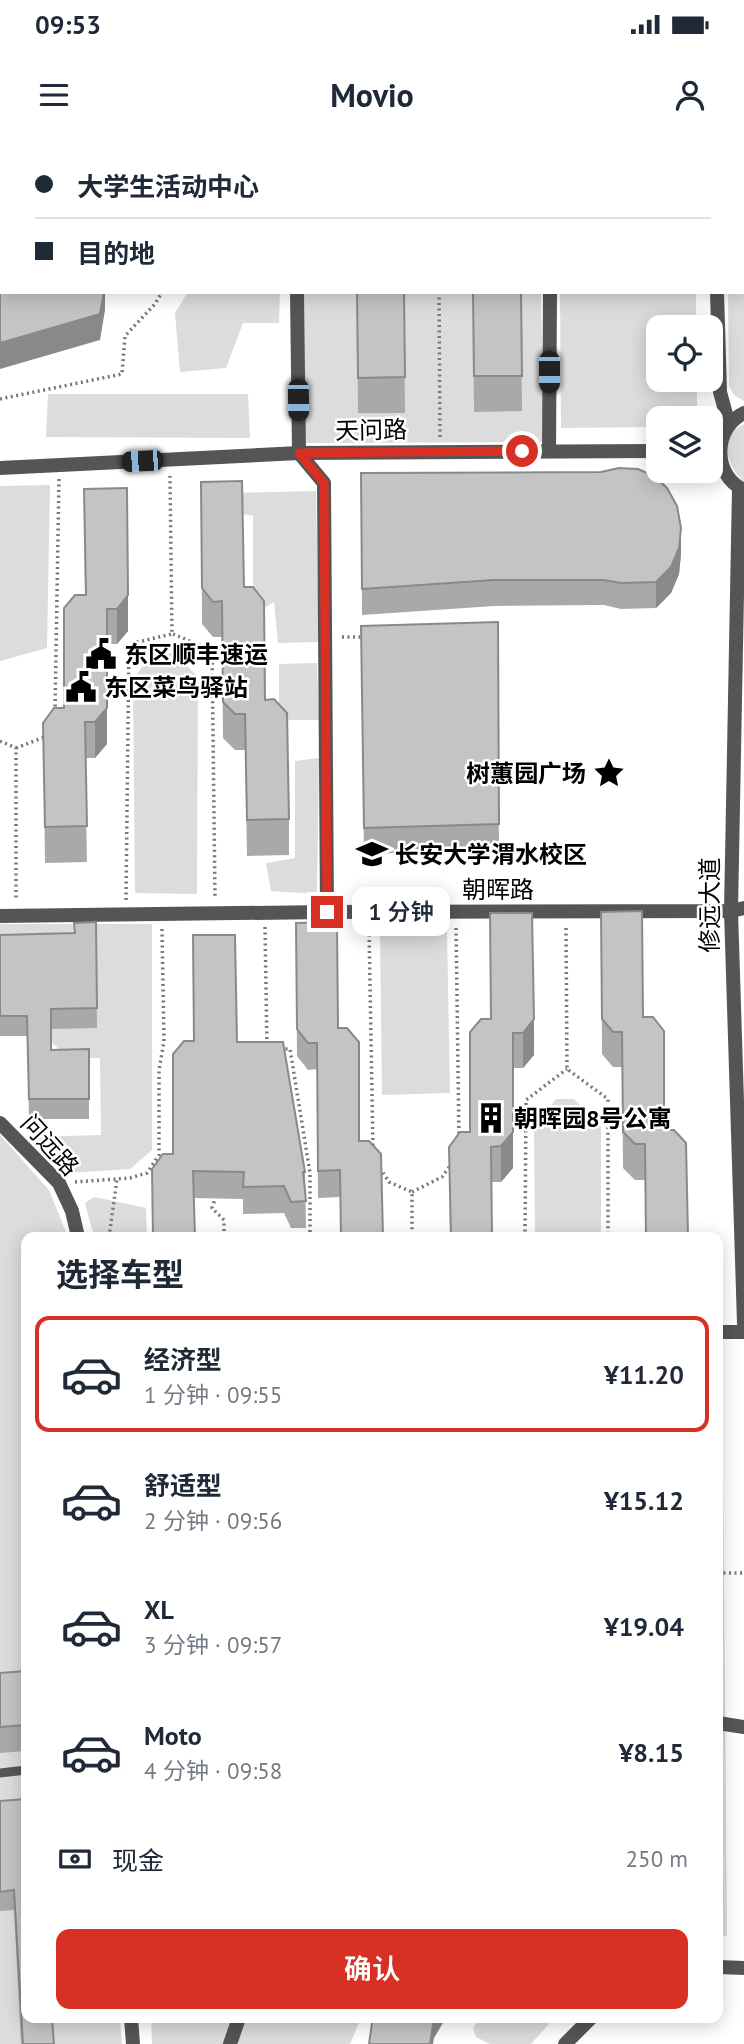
<!DOCTYPE html>
<html lang="zh">
<head>
<meta charset="utf-8">
<style>
  :root { --surface:#fff; --page:#f2f2f3; --text:#1f2937; --muted:#747a83; --line:#e0e1e3; --accent:#d93025 }
  body { margin:0; font-family:"PT Sans","Noto Sans SC",sans-serif; background:var(--page); color:var(--text); height:100vh; display:flex; flex-direction:column; font-size:26px; white-space:nowrap }
  * { box-sizing:border-box; margin:0 }
  p { font-size:23px; color:var(--muted) }
  .icon { flex:none; width:38px; height:38px; fill:none; stroke:currentColor; stroke-width:2; stroke-linecap:round; stroke-linejoin:round }
  .map { position:relative; flex:1; overflow:hidden }
  .panel { position:absolute; left:21px; top:1092px; width:702px; height:791px; display:flex; flex-direction:column; background:var(--surface); border-radius:14px; box-shadow:0 4px 18px #0003 }
  .panel>* { flex:none }
  .guide { position:absolute; left:0px; top:0px; width:746px; height:154px; box-shadow:0 4px 18px #0003; display:grid; align-content:center; height:154px; padding:0 35px; background:var(--surface) }
  .controls { position:absolute; left:646px; top:175px; display:grid; gap:14px }
  .controls a { display:grid; place-items:center; width:77px; height:77px; border-radius:14px; background:var(--surface); box-shadow:0 4px 18px #0003; font-size:35px }
  .end { position:absolute; width:32px; height:32px; margin:-16px; border:9px solid #d93025; background:#fff; box-shadow:0 0 0 4px #fff }
  .from { border-radius:50% }
  .bubble { position:absolute; height:49px; border-radius:14px; background:var(--surface); box-shadow:0 4px 18px #0003; font-size:23px; font-weight:600; line-height:49px; text-align:center }
  .car { position:absolute; width:21px; height:42px; margin:-21px -10px; border-radius:9px; box-shadow:0 0 5px 2px #0007; background:linear-gradient(#222 24%,#8ab4d8 0 40%,#222 0 76%,#8ab4d8 0 86%,#222 0) }
  .guide b { display:flex; align-items:center; gap:24px; height:66px; font-size:26px }
  .guide b+b { border-top:2px solid var(--line) }
  .guide i { width:18px; height:18px; background:var(--text) }
  ul { padding:0; list-style:none }
  li { display:flex; align-items:center; gap:21px; height:116px; margin:0 14px 10px; padding:0 21px; border:4px solid transparent; border-radius:14px }
  li div { flex:1 }
  li b { display:block; font-size:26px }
  li em { font-style:normal; font-weight:600 }
  li.current { border-color:var(--accent) }
  li>.icon { width:63px; height:63px; stroke-width:1.5 }
  h2 { padding:0 35px; font-size:32px; line-height:84px }
  .pay { display:flex; align-items:center; gap:18px; height:77px; padding:0 35px; font-size:26px }
  .pay p { margin-inline-start:auto }
  .action { display:flex; gap:14px; margin-top:auto; padding:14px 35px }
  .action a { flex:1; height:80px; border-radius:14px; background:var(--accent); color:#fff; font-size:28px; font-weight:600; line-height:80px; text-align:center }
  .status { display:flex; justify-content:space-between; align-items:center; height:49px; padding:0 35px; background:var(--surface); direction:ltr }
  .status svg { height:19px; fill:currentColor }
  header { display:flex; justify-content:space-between; align-items:center; height:91px; padding:0 35px; background:var(--surface); font-size:32px; font-weight:600 }
  .map>svg:first-child { display:block }
  .green { fill:#dcdcdc }
  .lines { fill:none; stroke-linecap:round; stroke-linejoin:round }
  .path { stroke:#777; stroke-width:3.5; stroke-dasharray:2 3.5; stroke-linecap:butt }
  .service { stroke:#555; stroke-width:9 }
  .pedestrian { stroke:#555; stroke-width:14 }
  .minor { stroke:#555; stroke-width:14 }
  .wall { fill:#a9a9a9 }
  .shaded-wall { fill:#898989 }
  .building { fill:#c4c4c4; stroke:#898989; stroke-width:2 }
  .route { stroke:#d93025; stroke-width:9 }
  .labels { text-anchor:middle; dominant-baseline:central; stroke-width:5; stroke-linejoin:round; paint-order:stroke }
  .street-label { font-size:24px; fill:#000; stroke:#fff }
  .poi-label { font-size:24px; font-weight:bold; fill:#000; stroke:#fff; text-anchor:start }
</style>
</head>
<body>
<div class="status"><b>09:53</b><svg viewBox="0 0 49 12"><path d="M0 12V9h3v3zM5 12V6h3v6zM10 12V3h3v9zM15 12V0h3v12zM26 1h20v11H26zM47 4h2v5h-2z"/></svg></div>
<header><svg class="icon" aria-label="menu" viewBox="0 0 24 24"><path d="M4 6h16M4 12h16M4 18h16"/></svg>Movio<svg class="icon" aria-label="person" viewBox="0 0 24 24"><circle cx="12" cy="8" r="4"/><path d="M4 21q1-7 8-7t8 7"/></svg></header>
<div class="map">
<svg width="744" height="1904" viewBox="0 0 744 1904">
  <rect width="100%" height="100%" fill="#fff"/>
  <!-- green -->
  <g class="green">
    <path d="M 727,0 L 744,0 L 744,261 L 734,255 L 729,246 L 728,152 L 744,152 L 744,2 Z"/>
    <path d="M 188,152 L 280,152 L 279,183 L 243,183 L 226,228 L 180,232 L 175,173 Z"/>
    <path d="M 304,152 L 541,152 L 544,302 L 305,303 Z"/>
    <path d="M 560,152 L 696,152 L 696,187 L 658,187 L 658,240 L 697,240 L 697,278 L 658,278 L 658,287 L 561,288 Z"/>
    <path d="M 48,254 L 248,254 L 250,298 L 46,297 Z"/>
    <path d="M 744,284 L 744,342 C 726,325 717,297 744,284 Z"/>
    <path d="M 50,345 L 47,508 L 0,521 L 0,346 Z"/>
    <path d="M 316,351 L 319,502 L 278,503 L 274,462 L 253,475 L 253,376 L 234,372 L 228,353 Z"/>
    <path d="M 174,513 L 198,537 L 197,754 L 135,753 L 133,539 L 151,515 Z"/>
    <path d="M 317,523 L 319,580 L 279,580 L 279,524 Z"/>
    <path d="M 319,618 L 317,754 L 271,751 L 266,723 L 295,718 L 295,621 Z"/>
    <path d="M 0,784 L 152,784 L 152,1010 L 130,1029 L 65,1033 L 31,997 L 101,995 L 100,918 L 69,918 L 50,901 L 0,814 Z"/>
    <path d="M 447,791 L 450,953 L 382,955 L 380,793 Z"/>
    <path d="M 556,959 L 574,959 L 601,987 L 601,1097 L 535,1097 L 534,987 Z"/>
    <path d="M 0,995 L 49,1050 L 68,1097 L 26,1097 L 26,1878 L 120,1878 L 122,1904 L 0,1904 Z"/>
    <path d="M 94,1057 L 146,1068 L 147,1097 L 94,1097 L 85,1063 Z"/>
    <path d="M 718,1204 L 722,1204 L 727,1796 L 718,1797 Z"/>
    <path d="M 151,1878 L 361,1878 L 350,1904 L 152,1904 Z"/>
    <path d="M 480,1878 L 554,1878 L 531,1904 L 490,1904 L 476,1897 L 473,1888 Z"/>
  </g>
  <g class="lines">
    <!-- path -->
    <g class="path">
      <path d="M 215,0 L 215,2"/>
      <path d="M 417,0 L 417,2"/>
      <path d="M 439,152 L 440,297"/>
      <path d="M 0,259 L 122,234 L 125,196 L 155,164 L 162,152"/>
      <path d="M 173,494 L 212,510 L 215,757"/>
      <path d="M 342,497 L 366,497"/>
      <path d="M 55,572 L 59,339"/>
      <path d="M 0,601 L 16,608 L 16,760"/>
      <path d="M 16,608 L 47,596"/>
      <path d="M 126,760 L 129,504 L 172,494 L 170,336"/>
      <path d="M 265,787 L 267,906"/>
      <path d="M 456,788 L 459,997"/>
      <path d="M 566,788 L 567,929 L 608,959 L 608,1097"/>
      <path d="M 369,789 L 373,1008"/>
      <path d="M 280,909 L 290,909 L 310,1033 L 310,1097"/>
      <path d="M 380,1028 L 389,1042 L 412,1052 L 412,1097"/>
      <path d="M 75,1042 L 130,1038 L 147,1033 L 159,1015 L 159,930 L 164,901 L 162,789"/>
      <path d="M 412,1052 L 442,1037 L 450,1026"/>
      <path d="M 216,1056 L 212,1068 L 224,1080 L 224,1097"/>
      <path d="M 224,1095 L 310,1095"/>
      <path d="M 109,1097 L 117,1039"/>
      <path d="M 525,1097 L 526,960 L 567,929"/>
      <path d="M 718,1433 L 744,1433"/>
    </g>
    <!-- service -->
    <path class="service" d="M 0,1633 L 26,1630"/>
    <!-- pedestrian -->
    <g class="pedestrian">
      <path d="M 739,348 L 731,771 L 744,1183"/>
      <path d="M 0,776 L 327,772 L 731,771 L 744,768"/>
      <path d="M 718,1827 L 744,1828"/>
      <path d="M 565,1904 L 591,1878"/>
    </g>
    <!-- minor -->
    <g class="minor">
      <path d="M 294,0 L 294,2"/>
      <path d="M 713,0 L 713,2"/>
      <path d="M 551,2 L 551,0"/>
      <path d="M 297,152 L 299,313 L 324,343 L 327,772"/>
      <path d="M 717,152 L 720,252 L 729,285"/>
      <path d="M 744,273 C 713,288 712,335 744,350"/>
      <path d="M 549,311 L 550,152"/>
      <path d="M 0,328 L 299,313 L 658,311"/>
      <path d="M 0,983 L 59,1043 L 72,1071 L 78,1097"/>
      <path d="M 718,1192 L 744,1192"/>
      <path d="M 718,1583 L 744,1587"/>
      <path d="M 131,1878 L 133,1904"/>
      <path d="M 230,1904 L 239,1878"/>
    </g>
  </g>
  <!-- wall -->
  <g class="wall">
    <path d="M 357,152 L 404,152 L 405,273 L 358,273 Z"/>
    <path d="M 473,152 L 521,152 L 522,271 L 474,272 Z"/>
    <path d="M 361,333 L 681,414 L 679,434 L 671,453 L 656,468 L 621,469 L 604,465 L 494,466 L 362,475 Z"/>
    <path d="M 201,342 L 244,447 L 289,679 L 289,715 L 247,716 L 245,610 L 235,610 L 223,598 L 222,497 L 213,497 L 202,484 Z"/>
    <path d="M 84,349 L 128,491 L 117,504 L 107,504 L 107,604 L 95,618 L 85,618 L 87,722 L 45,723 L 43,583 L 64,568 L 85,455 Z"/>
    <path d="M 498,482 L 499,710 L 364,714 L 361,486 Z"/>
    <path d="M 601,772 L 643,877 L 664,990 L 688,1097 L 646,1097 L 645,1040 L 635,1040 L 623,1028 L 622,927 L 613,927 L 602,914 Z"/>
    <path d="M 490,773 L 534,915 L 523,928 L 513,928 L 513,1028 L 501,1042 L 491,1042 L 492,1097 L 450,1097 L 449,1007 L 470,992 L 491,879 Z"/>
    <path d="M 96,782 L 97,888 L 51,889 L 51,910 L 89,909 L 89,979 L 29,979 L 27,896 L 0,896 L 0,795 L 74,793 Z"/>
    <path d="M 296,783 L 338,888 L 359,1001 L 383,1097 L 341,1097 L 340,1057 L 318,1058 L 317,929 L 308,930 L 297,916 Z"/>
    <path d="M 237,902 L 305,1032 L 306,1088 L 291,1088 L 284,1073 L 243,1074 L 243,1059 L 193,1058 L 173,1014 Z"/>
    <path d="M 26,1531 L 26,1611 L 0,1613 L 0,1533 Z"/>
    <path d="M 0,1661 L 54,1904 L 21,1904 L 14,1770 L 0,1771 Z"/>
  </g>
  <!-- shaded-wall -->
  <g class="shaded-wall">
    <path d="M 104,152 L 105,152 L 105,170 L 100,200 L 0,229 L 0,203 Z"/>
    <path d="M 681,388 L 681,414 L 679,434 L 671,453 L 656,468 L 656,442 Z"/>
    <path d="M 128,455 L 128,491 L 117,504 L 117,469 Z"/>
    <path d="M 107,568 L 107,604 L 95,618 L 95,582 Z"/>
    <path d="M 534,879 L 534,915 L 523,928 L 523,893 Z"/>
    <path d="M 513,992 L 513,1028 L 501,1042 L 501,1006 Z"/>
    <path d="M 434,1878 L 446,1878 L 434,1898 L 433,1904 L 430,1904 Z"/>
  </g>
  <!-- building -->
  <g class="building">
    <rect x="334" y="0" width="47" height="2"/>
    <rect x="451" y="0" width="48" height="2"/>
    <path d="M 0,119 L 2,119 L 2,152 L 104,152 L 100,174 L 0,203 Z"/>
    <path d="M 357,152 L 404,152 L 405,237 L 358,238 Z"/>
    <path d="M 473,152 L 521,152 L 522,236 L 474,236 Z"/>
    <path d="M 619,328 L 638,329 L 654,336 L 667,348 L 677,366 L 681,388 L 679,408 L 671,427 L 656,442 L 621,443 L 604,440 L 494,440 L 362,449 L 361,333 L 601,332 Z"/>
    <path d="M 242,341 L 244,447 L 253,447 L 264,461 L 265,560 L 274,559 L 287,573 L 289,679 L 247,680 L 245,574 L 235,574 L 223,562 L 222,461 L 213,462 L 202,448 L 201,342 Z"/>
    <path d="M 127,348 L 128,455 L 117,469 L 107,469 L 107,568 L 95,582 L 85,582 L 87,686 L 45,687 L 43,583 L 54,568 L 64,568 L 64,468 L 75,455 L 86,455 L 84,349 Z"/>
    <path d="M 498,482 L 499,684 L 364,688 L 361,486 Z"/>
    <path d="M 642,771 L 643,877 L 653,877 L 664,891 L 664,990 L 674,990 L 686,1003 L 688,1097 L 646,1097 L 645,1004 L 635,1004 L 623,992 L 622,892 L 613,892 L 602,879 L 601,772 Z"/>
    <path d="M 490,773 L 532,773 L 534,879 L 523,893 L 513,893 L 513,992 L 501,1006 L 491,1007 L 492,1097 L 451,1097 L 449,1007 L 460,992 L 470,992 L 470,892 L 481,879 L 491,879 Z"/>
    <path d="M 96,782 L 97,868 L 51,869 L 51,910 L 89,909 L 89,959 L 29,959 L 27,876 L 0,876 L 0,795 L 75,793 L 74,783 Z"/>
    <path d="M 337,782 L 338,888 L 347,888 L 359,902 L 359,1001 L 369,1001 L 381,1014 L 383,1097 L 341,1097 L 340,1030 L 318,1031 L 317,903 L 308,903 L 297,889 L 296,783 Z"/>
    <path d="M 193,795 L 235,795 L 237,902 L 283,902 L 305,1032 L 303,1032 L 306,1061 L 291,1062 L 284,1046 L 243,1047 L 244,1032 L 193,1031 L 195,1097 L 153,1097 L 152,1029 L 163,1014 L 173,1014 L 173,914 L 184,901 L 194,901 Z"/>
    <path d="M 26,1531 L 26,1585 L 0,1587 L 0,1533 Z"/>
    <path d="M 26,1659 L 26,1878 L 52,1878 L 54,1904 L 23,1904 L 14,1750 L 0,1752 L 0,1661 Z"/>
    <path d="M 374,1878 L 434,1878 L 430,1904 L 369,1904 L 372,1883 Z"/>
  </g>
  <g class="lines">
    <!-- route -->
    <path class="route" d="M 327,772 L 324,343 L 299,313 L 522,311"/>
  </g>
  <!-- icons -->
  <defs>
    <symbol id="civic-bare" viewBox="-9 -9 18 18"><path d="M-.6-6.5H3V-4.5H.6V-3L4-1V1h2V6H-6V1h2V-1L-.6-3ZM-1.2 2.5V6h2.4V2.5Z" fill="#000" stroke="#fff" stroke-width="2.5" paint-order="stroke"/></symbol>
    <symbol id="sight-bare" viewBox="-9 -9 18 18"><path d="M0-6L1.8-2.2L6-1.7L2.9 1.2L3.7 5.4L0 3.3L-3.7 5.4L-2.9 1.2L-6-1.7L-1.8-2.2Z" fill="#000" stroke="#fff" stroke-width="2.5" paint-order="stroke"/></symbol>
    <symbol id="university-bare" viewBox="-9 -9 18 18"><path d="M0-5L7-2L0 1L-7-2ZM-4 1L0 2.5L4 1V4Q0 6-4 4Z" fill="#000" stroke="#fff" stroke-width="2.5" paint-order="stroke"/></symbol>
    <symbol id="building-bare" viewBox="-9 -9 18 18"><path d="M-4-6H4V6H1V3H-1V6H-4ZM-2.5-4.3h1.7v1.8h-1.7ZM.8-4.3h1.7v1.8H.8ZM-2.5-1h1.7V.8h-1.7ZM.8-1h1.7V.8H.8Z" fill="#000" stroke="#fff" stroke-width="2.5" paint-order="stroke"/></symbol>
  </defs>
  <g fill-rule="evenodd">
    <use href="#civic-bare" x="79" y="492" width="44" height="44"/>
    <use href="#civic-bare" x="59" y="525" width="44" height="44"/>
    <use href="#sight-bare" x="587" y="611" width="44" height="44"/>
    <use href="#university-bare" x="350" y="692" width="44" height="44"/>
    <use href="#building-bare" x="469" y="956" width="44" height="44"/>
  </g>
  <g class="labels">
    <!-- street labels -->
    <g class="street-label">
      <text transform="translate(371 290) rotate(-1)">天问路</text>
      <text x="498" y="749">朝晖路</text>
      <text transform="translate(709 765) rotate(-90)">修远大道</text>
      <text transform="translate(50 1005) rotate(48)">问远路</text>
    </g>
    <!-- poi labels -->
    <g class="poi-label">
      <text x="124" y="514">东区顺丰速运</text>
      <text x="104" y="547">东区菜鸟驿站</text>
      <text x="586" y="633" text-anchor="end">树蕙园广场</text>
      <text x="395" y="714">长安大学渭水校区</text>
      <text x="514" y="978">朝晖园8号公寓</text>
    </g>
  </g>
</svg>
<div class="controls">
<a><svg class="icon" aria-label="locate" viewBox="0 0 24 24"><circle cx="12" cy="12" r="6"/><path d="M12 2v4M12 18v4M2 12h4M18 12h4"/></svg></a>
<a><svg class="icon" aria-label="layers" viewBox="0 0 24 24"><path d="M12 4l9 5-9 5-9-5zM3 14l9 5 9-5"/></svg></a>
</div>
<i class="end from" style="left:522px;top:311px"></i>
<i class="end" style="left:327px;top:772px"></i>
<div class="bubble" style="left:352px;top:747px;width:98px">1 分钟</div>
<i class="car" style="left:549px;top:232px;rotate:180deg"></i>
<i class="car" style="left:298px;top:260px;rotate:179deg"></i>
<i class="car" style="left:142px;top:321px;rotate:267deg"></i>
<div class="guide">
<b><i class="from"></i>大学生活动中心</b>
<b><i></i>目的地</b>
</div>
<section class="panel">
<h2>选择车型</h2>
<ul>
<li class="current"><svg class="icon" aria-label="car" viewBox="0 0 24 24"><path d="M5 17H2v-5l4-1 3-4h7l3 4 3 1v5h-3M9 17h6M6 11h13"/><circle cx="7" cy="17" r="2"/><circle cx="17" cy="17" r="2"/></svg><div><b>经济型</b><p>1 分钟 · 09:55</p></div><em>¥11.20</em></li>
<li><svg class="icon" aria-label="car" viewBox="0 0 24 24"><path d="M5 17H2v-5l4-1 3-4h7l3 4 3 1v5h-3M9 17h6M6 11h13"/><circle cx="7" cy="17" r="2"/><circle cx="17" cy="17" r="2"/></svg><div><b>舒适型</b><p>2 分钟 · 09:56</p></div><em>¥15.12</em></li>
<li><svg class="icon" aria-label="car" viewBox="0 0 24 24"><path d="M5 17H2v-5l4-1 3-4h7l3 4 3 1v5h-3M9 17h6M6 11h13"/><circle cx="7" cy="17" r="2"/><circle cx="17" cy="17" r="2"/></svg><div><b>XL</b><p>3 分钟 · 09:57</p></div><em>¥19.04</em></li>
<li><svg class="icon" aria-label="car" viewBox="0 0 24 24"><path d="M5 17H2v-5l4-1 3-4h7l3 4 3 1v5h-3M9 17h6M6 11h13"/><circle cx="7" cy="17" r="2"/><circle cx="17" cy="17" r="2"/></svg><div><b>Moto</b><p>4 分钟 · 09:58</p></div><em>¥8.15</em></li>
</ul>
<div class="pay"><svg class="icon" aria-label="cash" viewBox="0 0 24 24"><path d="M3 7h18v10H3z"/><circle cx="12" cy="12" r="2"/></svg>现金<p>250 m</p></div>
<div class="action"><a>确认</a></div>
</section>
</div>
</body>
</html>
